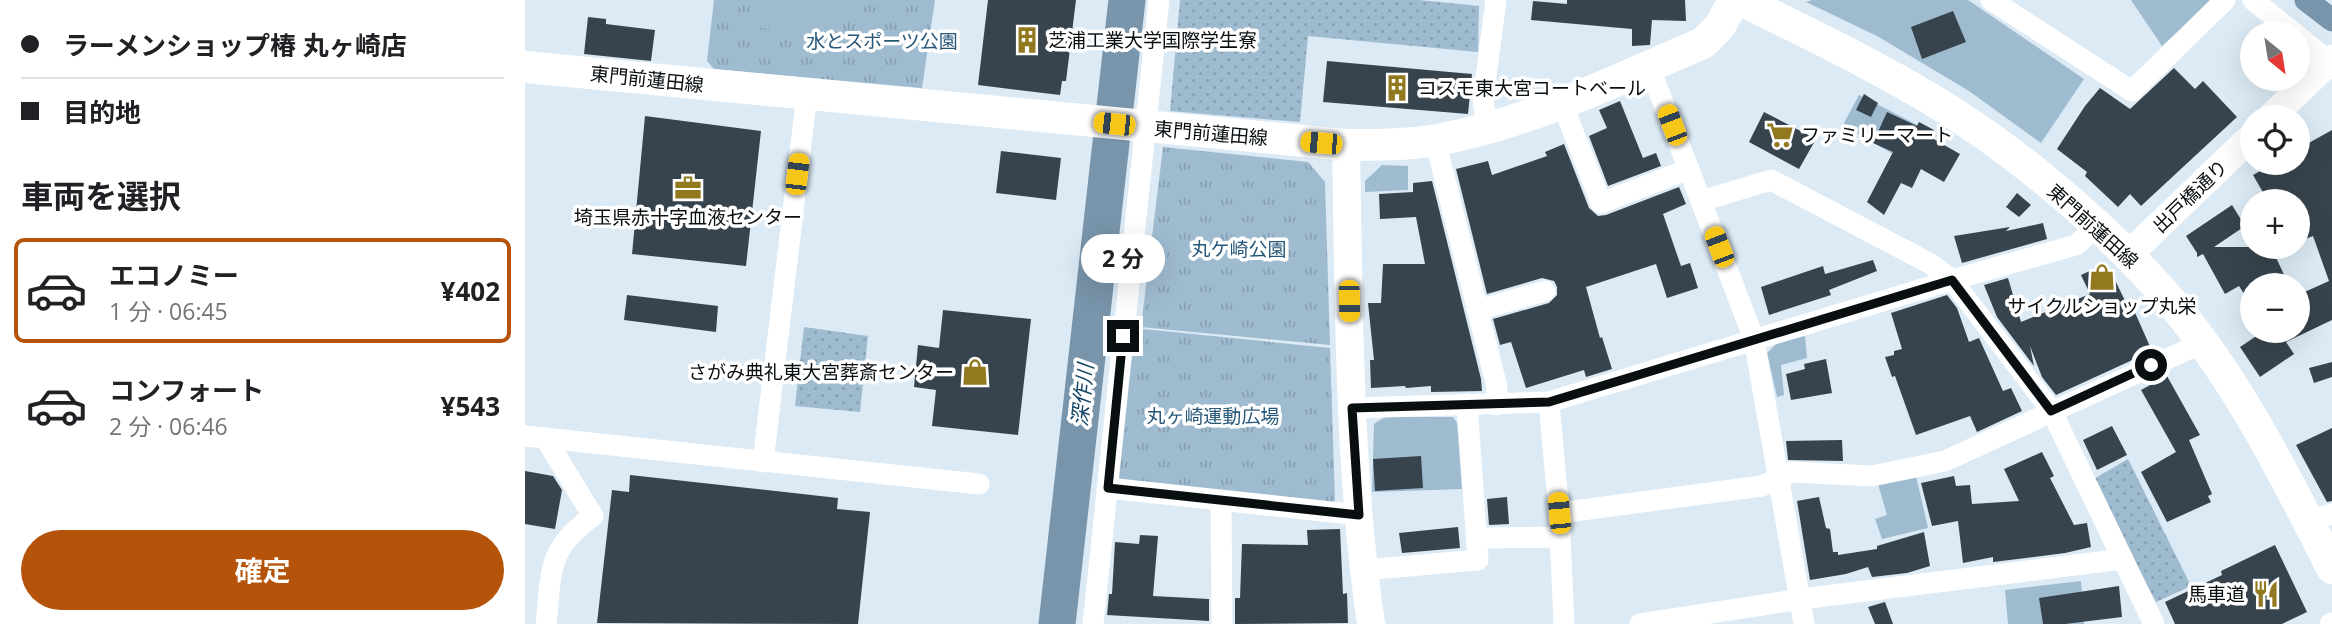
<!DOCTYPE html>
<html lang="ja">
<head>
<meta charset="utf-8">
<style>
  :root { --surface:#fff; --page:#f2f2f2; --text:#202124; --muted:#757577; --line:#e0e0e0; --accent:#b45309 }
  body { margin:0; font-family:"Open Sans","Noto Sans JP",sans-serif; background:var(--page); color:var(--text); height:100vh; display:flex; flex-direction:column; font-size:26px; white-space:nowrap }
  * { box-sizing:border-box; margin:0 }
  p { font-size:23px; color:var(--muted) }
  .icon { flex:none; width:38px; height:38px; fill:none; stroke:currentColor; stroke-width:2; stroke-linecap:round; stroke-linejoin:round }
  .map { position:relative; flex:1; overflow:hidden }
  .side { display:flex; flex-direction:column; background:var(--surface); width:525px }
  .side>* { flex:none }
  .banner { display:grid; align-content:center; height:154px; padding:0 21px; background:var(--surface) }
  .needle { width:46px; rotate:150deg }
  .fabs { position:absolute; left:1715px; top:21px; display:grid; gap:14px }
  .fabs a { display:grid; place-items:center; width:70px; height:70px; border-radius:50%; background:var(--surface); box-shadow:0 7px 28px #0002; font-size:35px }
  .end { position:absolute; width:32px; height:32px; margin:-16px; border:9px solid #090e11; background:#fff; box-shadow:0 0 0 4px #fff }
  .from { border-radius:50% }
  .bubble { position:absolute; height:49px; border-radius:24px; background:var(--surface); box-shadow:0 7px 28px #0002; font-size:23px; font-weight:700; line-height:49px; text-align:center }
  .car { position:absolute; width:21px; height:42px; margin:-21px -10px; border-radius:9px; box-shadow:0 0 5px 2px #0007; background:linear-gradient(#f5c518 24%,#345 0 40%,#f5c518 0 76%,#345 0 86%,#f5c518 0) }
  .banner b { display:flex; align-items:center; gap:24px; height:66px; font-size:26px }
  .banner b+b { border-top:2px solid var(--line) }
  .banner i { width:18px; height:18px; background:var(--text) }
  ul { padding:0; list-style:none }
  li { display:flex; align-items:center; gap:21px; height:105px; margin:0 14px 10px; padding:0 7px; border:4px solid transparent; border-radius:10px }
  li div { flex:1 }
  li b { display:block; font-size:26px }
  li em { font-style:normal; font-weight:700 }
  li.current { border-color:var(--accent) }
  li>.icon { width:63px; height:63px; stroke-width:1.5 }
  h2 { padding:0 21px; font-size:32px; line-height:84px }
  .button { display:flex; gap:14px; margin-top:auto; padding:14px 21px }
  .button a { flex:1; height:80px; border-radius:42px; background:var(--accent); color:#fff; font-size:28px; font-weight:700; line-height:80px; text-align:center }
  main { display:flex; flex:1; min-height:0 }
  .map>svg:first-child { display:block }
  .grass { fill:url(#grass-dots) }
  .park { fill:url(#park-tufts) }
  .garden { fill:#9fbbd0 }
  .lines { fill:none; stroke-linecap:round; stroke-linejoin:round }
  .canal { stroke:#7995ab; stroke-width:23 }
  .river { stroke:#7995ab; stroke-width:37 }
  .building { fill:#38444d }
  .minor { stroke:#fff; stroke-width:21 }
  .tertiary { stroke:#fff; stroke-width:28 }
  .secondary { stroke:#fff; stroke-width:32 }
  .route { stroke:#090e11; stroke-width:9 }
  .labels { text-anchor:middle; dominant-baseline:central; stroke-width:7; stroke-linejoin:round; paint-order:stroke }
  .poi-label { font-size:19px; fill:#090e11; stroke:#fff; text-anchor:start }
  .park-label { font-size:19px; fill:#275879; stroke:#fff }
  .street-label { font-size:19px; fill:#090e11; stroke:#fff }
  .water-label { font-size:21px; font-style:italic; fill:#124566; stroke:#fff }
</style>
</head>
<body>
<main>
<section class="side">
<div class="banner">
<b><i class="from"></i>ラーメンショップ椿 丸ヶ崎店</b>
<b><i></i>目的地</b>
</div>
<h2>車両を選択</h2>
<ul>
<li class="current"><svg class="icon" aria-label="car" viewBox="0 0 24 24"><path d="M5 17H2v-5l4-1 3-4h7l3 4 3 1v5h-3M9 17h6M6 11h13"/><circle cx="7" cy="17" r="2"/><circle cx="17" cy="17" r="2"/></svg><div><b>エコノミー</b><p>1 分 · 06:45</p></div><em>¥402</em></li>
<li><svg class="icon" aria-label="car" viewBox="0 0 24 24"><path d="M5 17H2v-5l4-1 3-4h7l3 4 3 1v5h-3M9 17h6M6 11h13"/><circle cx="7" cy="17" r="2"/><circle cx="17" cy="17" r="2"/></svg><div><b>コンフォート</b><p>2 分 · 06:46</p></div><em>¥543</em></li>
</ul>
<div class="button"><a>確定</a></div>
</section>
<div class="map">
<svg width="1807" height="624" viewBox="0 0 1807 624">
  <defs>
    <pattern id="grass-dots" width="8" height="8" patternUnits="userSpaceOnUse" patternTransform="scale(1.75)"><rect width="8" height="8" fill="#9fbbd0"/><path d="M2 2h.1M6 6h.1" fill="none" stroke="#88a0b2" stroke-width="1.8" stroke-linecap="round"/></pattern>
    <pattern id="park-tufts" width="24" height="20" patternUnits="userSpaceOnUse" patternTransform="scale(1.75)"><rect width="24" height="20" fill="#9fbbd0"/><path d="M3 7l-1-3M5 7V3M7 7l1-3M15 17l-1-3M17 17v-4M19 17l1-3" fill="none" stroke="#88a0b2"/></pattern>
  </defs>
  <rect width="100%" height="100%" fill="#dbeaf5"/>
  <!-- grass -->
  <g class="grass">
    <path d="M 655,0 L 894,0 L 954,6 L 953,52 L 783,36 L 775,122 L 645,111 Z"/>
    <path d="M 279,327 L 343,336 L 335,412 L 270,406 Z"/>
    <path d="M 1603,459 L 1666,586 L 1631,602 L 1567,480 Z"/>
  </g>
  <!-- park -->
  <g class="park">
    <path d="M 189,0 L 410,0 L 397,88 L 189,69 L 182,61 Z"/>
    <path d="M 638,147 L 783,162 L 800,182 L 805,345 L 616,327 Z"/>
    <path d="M 608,328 L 805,348 L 810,500 L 805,507 L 591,479 Z"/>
  </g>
  <!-- garden -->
  <g class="garden">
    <path d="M 226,0 L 309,0 L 306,34 L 224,27 Z"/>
    <path d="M 1287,0 L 1443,0 L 1559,79 L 1516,143 L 1444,91 L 1352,36 L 1281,2 Z"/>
    <path d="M 1606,0 L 1688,0 L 1637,46 Z"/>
    <path d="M 1334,95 L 1412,135 L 1390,167 L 1318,125 Z"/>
    <path d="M 857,165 L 883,166 L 883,190 L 840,192 L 840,181 Z"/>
    <path d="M 1280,336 L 1282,358 L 1256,365 L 1259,395 L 1252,397 L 1242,353 L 1253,342 Z"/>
    <path d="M 860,417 L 928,417 L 932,423 L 937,489 L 847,492 L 849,424 Z"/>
    <path d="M 1391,476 L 1403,528 L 1357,539 L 1350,519 L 1362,515 L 1353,484 Z"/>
    <path d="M 1556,581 L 1559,624 L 1483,624 L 1480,590 Z"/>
  </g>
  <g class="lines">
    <!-- canal -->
    <path class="canal" d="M 1781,0 L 1807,20"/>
    <!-- river -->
    <path class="river" d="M 532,624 L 602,0"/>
  </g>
  <!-- building -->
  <g class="building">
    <path d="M 463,0 L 551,0 L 541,81 L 537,81 L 535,95 L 453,85 Z"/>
    <path d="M 1042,0 L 1160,0 L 1161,21 L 1127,20 L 1125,45 L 1107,46 L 1107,29 L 1006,20 L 1008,1 L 1042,4 Z"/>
    <path d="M 1428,11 L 1441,42 L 1397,59 L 1386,27 Z"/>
    <path d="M 63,17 L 81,19 L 81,24 L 130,30 L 126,61 L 59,54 Z"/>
    <path d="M 802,61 L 947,74 L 943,114 L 798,102 Z"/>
    <path d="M 1649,68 L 1670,89 L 1678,81 L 1712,117 L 1616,206 L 1605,194 L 1593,207 L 1560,176 L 1562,172 L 1532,149 L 1560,106 L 1575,88 L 1605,109 Z"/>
    <path d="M 1339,94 L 1353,103 L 1346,117 L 1331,110 Z"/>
    <path d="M 1095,101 L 1118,158 L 1131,153 L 1136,166 L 1083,186 L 1064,136 L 1082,128 L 1074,110 Z"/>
    <path d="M 1239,112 L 1291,139 L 1274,169 L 1224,142 Z"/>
    <path d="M 1362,112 L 1392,126 L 1394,122 L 1409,130 L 1405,137 L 1435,154 L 1419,182 L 1396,169 L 1387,188 L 1376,183 L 1359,215 L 1342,202 L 1368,152 L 1348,143 Z"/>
    <path d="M 120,116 L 236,131 L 221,266 L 107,254 Z"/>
    <path d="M 1807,130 L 1807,320 L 1761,342 L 1769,354 L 1735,377 L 1715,347 L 1739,331 L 1773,331 L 1773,295 L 1804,281 L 1788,236 L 1773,242 L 1773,201 L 1743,201 L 1728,175 L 1749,163 L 1773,163 L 1773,149 Z"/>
    <path d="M 1039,144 L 1064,208 L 1073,216 L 1081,215 L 1154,187 L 1161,204 L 1138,214 L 1156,266 L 1165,263 L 1173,288 L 1142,298 L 1131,264 L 1061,287 L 1075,338 L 1077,337 L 1087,369 L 1061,377 L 1059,370 L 1001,388 L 986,342 L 975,345 L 968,319 L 1024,303 L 1032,295 L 1032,287 L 1029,281 L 1017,278 L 962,294 L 931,169 L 963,161 L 967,175 L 1022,156 L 1020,152 Z"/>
    <path d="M 476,151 L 536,158 L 531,200 L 471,193 Z"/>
    <path d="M 907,181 L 956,379 L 957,391 L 906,392 L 906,386 L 881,388 L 880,386 L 846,388 L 845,360 L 849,360 L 843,303 L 856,303 L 858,264 L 900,264 L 891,217 L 855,219 L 854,194 L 888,192 L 888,183 Z"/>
    <path d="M 1492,193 L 1506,205 L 1494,217 L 1481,207 Z"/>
    <path d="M 1707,205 L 1720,226 L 1689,247 L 1746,247 L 1764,285 L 1727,285 L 1727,306 L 1714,286 L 1700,294 L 1678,254 L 1672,257 L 1672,253 L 1661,236 Z"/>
    <path d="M 1518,223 L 1522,239 L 1437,263 L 1429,236 L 1485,227 L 1481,231 Z"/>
    <path d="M 1348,260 L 1352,271 L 1304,290 L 1306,295 L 1244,315 L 1236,287 L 1298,266 L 1300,274 Z"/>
    <path d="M 1578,265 L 1585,280 L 1589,278 L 1604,309 L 1608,308 L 1627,351 L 1531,395 L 1517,377 L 1505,346 L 1509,366 L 1472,317 L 1459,285 L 1483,278 L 1496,322 L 1565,294 L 1556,275 Z"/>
    <path d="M 102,295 L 193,306 L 191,332 L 99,320 Z"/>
    <path d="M 1422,295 L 1432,308 L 1444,342 L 1454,338 L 1478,391 L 1486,388 L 1497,411 L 1452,432 L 1445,416 L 1391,435 L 1370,376 L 1367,377 L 1360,357 L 1369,355 L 1369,351 L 1377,349 L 1366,313 Z"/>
    <path d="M 418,310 L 506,319 L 493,435 L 407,426 L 411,390 L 389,387 L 393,345 L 414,348 Z"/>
    <path d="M 1301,359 L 1307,393 L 1266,400 L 1261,374 L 1280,369 L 1279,364 Z"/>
    <path d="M 1807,362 L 1807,377 L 1789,383 L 1784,368 Z"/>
    <path d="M 1642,376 L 1675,435 L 1664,440 L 1687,494 L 1683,496 L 1686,502 L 1642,522 L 1616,472 L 1651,452 L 1616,390 Z"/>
    <path d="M 1587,426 L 1602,455 L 1572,470 L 1558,440 Z"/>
    <path d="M 1807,428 L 1807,501 L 1802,502 L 1771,445 Z"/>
    <path d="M 1317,440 L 1318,461 L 1263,460 L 1261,441 Z"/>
    <path d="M 1517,452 L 1529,476 L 1525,478 L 1549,525 L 1562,523 L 1566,547 L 1540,553 L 1468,562 L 1468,557 L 1438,563 L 1433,521 L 1407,526 L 1396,483 L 1429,476 L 1431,486 L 1445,485 L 1447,504 L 1494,501 L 1479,469 Z"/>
    <path d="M 896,456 L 898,488 L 850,491 L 848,459 Z"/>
    <path d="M 0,471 L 28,476 L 37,490 L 30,529 L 0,524 Z"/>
    <path d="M 105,475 L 313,498 L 312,509 L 345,512 L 333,624 L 72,623 L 87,490 L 104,492 Z"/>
    <path d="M 982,497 L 984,524 L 964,525 L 962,499 Z"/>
    <path d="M 1294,497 L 1301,528 L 1305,529 L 1308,552 L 1313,552 L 1313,555 L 1352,549 L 1352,546 L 1399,532 L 1405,566 L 1382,573 L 1347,577 L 1343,567 L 1321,574 L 1285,580 L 1272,501 Z"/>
    <path d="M 933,527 L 935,548 L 877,553 L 874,533 Z"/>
    <path d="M 815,529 L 818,594 L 822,593 L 823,623 L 710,624 L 710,598 L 715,598 L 717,544 L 783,545 L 782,530 Z"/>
    <path d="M 615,535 L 633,536 L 628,596 L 684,599 L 684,621 L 582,615 L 584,594 L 587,594 L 590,542 L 614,544 Z"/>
    <path d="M 1750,545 L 1782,612 L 1757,624 L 1650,624 L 1640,602 L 1697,575 L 1696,571 Z"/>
    <path d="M 1594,586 L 1597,617 L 1540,624 L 1518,624 L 1514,598 Z"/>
    <path d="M 1360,602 L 1368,624 L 1350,624 L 1343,607 Z"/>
  </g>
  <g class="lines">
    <!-- minor -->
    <g class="minor">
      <path d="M 1466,0 L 1607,91 L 1700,0"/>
      <path d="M 1728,0 L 1769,33"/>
      <path d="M 1773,36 L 1807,64"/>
      <path d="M 1124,66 L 1229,339 L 1279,624"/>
      <path d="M 1037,103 L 1076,203 L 1164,169"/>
      <path d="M 962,129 L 958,100 L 971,0"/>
      <path d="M 910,140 L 972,387 L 971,405"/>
      <path d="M 1176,201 L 1246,180 L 1406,264 L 1427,280 L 1526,410 L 1629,624"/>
      <path d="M 952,310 L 1020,291"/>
      <path d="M 1024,402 L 1034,513 L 1039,624"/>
      <path d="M 827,408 L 1024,402 L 1427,280 L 1551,245 L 1572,226"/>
      <path d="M 0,436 L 454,484"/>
      <path d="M 20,438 L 68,516 C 21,550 27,571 21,624"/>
      <path d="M 238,462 L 282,94"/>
      <path d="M 583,488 L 834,515"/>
      <path d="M 696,501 L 697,624"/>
      <path d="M 1034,513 L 1237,486 L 1267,472 L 1347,476 L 1420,461 L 1677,343"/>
      <path d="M 1783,521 L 1807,514"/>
      <path d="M 952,538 L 1035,537"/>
      <path d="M 838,570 L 953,560 L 942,404"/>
      <path d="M 568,624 L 634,0"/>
      <path d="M 1115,624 L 1276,599 L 1598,559"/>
      <path d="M 1805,624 L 1807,623"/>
    </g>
    <!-- tertiary -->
    <g class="tertiary">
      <path d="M 1746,117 L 1807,59"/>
      <path d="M 821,145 C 824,305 823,466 846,624"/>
      <path d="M 1603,255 L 1727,136"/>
    </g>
    <!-- secondary -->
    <g class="secondary">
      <path d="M 1216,0 C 1279,31 1343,62 1404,98 C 1486,147 1571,218 1635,289 C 1708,371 1758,471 1807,568"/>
      <path d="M 0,67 L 821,145 C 851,145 882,145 912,140 C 1005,123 1091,80 1178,43 L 1195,26 L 1209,0"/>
    </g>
  </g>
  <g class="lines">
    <!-- route -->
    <path class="route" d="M 598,336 L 583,488 L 834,515 L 827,408 L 1024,402 L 1427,280 L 1526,411 L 1626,365"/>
  </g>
  <!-- icons -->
  <defs>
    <symbol id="building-bare" viewBox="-9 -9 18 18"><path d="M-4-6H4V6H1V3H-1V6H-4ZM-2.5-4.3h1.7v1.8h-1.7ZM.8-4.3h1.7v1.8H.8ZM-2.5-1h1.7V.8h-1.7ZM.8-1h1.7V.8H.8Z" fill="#92781e" stroke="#fff" stroke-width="2.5" paint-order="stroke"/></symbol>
    <symbol id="supermarket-bare" viewBox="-9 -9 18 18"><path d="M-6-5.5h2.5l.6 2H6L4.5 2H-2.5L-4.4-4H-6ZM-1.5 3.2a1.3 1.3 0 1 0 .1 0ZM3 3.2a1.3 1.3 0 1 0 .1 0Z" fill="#92781e" stroke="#fff" stroke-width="2.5" paint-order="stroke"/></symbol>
    <symbol id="office-bare" viewBox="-9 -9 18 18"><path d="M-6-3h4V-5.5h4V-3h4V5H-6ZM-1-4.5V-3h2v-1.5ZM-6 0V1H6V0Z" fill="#92781e" stroke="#fff" stroke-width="2.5" paint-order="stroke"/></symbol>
    <symbol id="shop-bare" viewBox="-9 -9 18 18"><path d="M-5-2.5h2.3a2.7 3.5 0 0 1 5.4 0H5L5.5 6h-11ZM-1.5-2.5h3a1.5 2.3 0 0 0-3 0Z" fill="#92781e" stroke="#fff" stroke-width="2.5" paint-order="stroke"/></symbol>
    <symbol id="restaurant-bare" viewBox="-9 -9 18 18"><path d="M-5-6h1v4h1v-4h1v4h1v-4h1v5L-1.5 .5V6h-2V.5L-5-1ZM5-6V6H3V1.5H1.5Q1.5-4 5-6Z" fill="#92781e" stroke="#fff" stroke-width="2.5" paint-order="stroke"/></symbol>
  </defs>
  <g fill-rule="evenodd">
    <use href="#building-bare" x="483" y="21" width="38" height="38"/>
    <use href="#building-bare" x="853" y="69" width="38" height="38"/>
    <use href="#supermarket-bare" x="1236" y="116" width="38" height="38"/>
    <use href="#office-bare" x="144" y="169" width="38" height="38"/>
    <use href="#shop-bare" x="1558" y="258" width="38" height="38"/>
    <use href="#shop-bare" x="431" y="353" width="38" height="38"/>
    <use href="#restaurant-bare" x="1722" y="575" width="38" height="38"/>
  </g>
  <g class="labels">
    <!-- poi labels -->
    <g class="poi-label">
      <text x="523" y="40">芝浦工業大学国際学生寮</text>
      <text x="893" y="88">コスモ東大宮コートベール</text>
      <text x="1276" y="135">ファミリーマート</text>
      <text x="163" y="217" text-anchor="middle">埼玉県赤十字血液センター</text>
      <text x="1577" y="306" text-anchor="middle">サイクルショップ丸栄</text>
      <text x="429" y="372" text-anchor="end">さがみ典礼東大宮葬斎センター</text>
      <text x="1720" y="594" text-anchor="end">馬車道</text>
    </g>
    <!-- park labels -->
    <g class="park-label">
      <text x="357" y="41">水とスポーツ公園</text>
      <text x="714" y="249">丸ケ崎公園</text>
      <text x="688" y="416">丸ヶ崎運動広場</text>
    </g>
    <!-- street labels -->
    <g class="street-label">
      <text transform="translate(122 79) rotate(6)">東門前蓮田線</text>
      <text transform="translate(686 133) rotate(5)">東門前蓮田線</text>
      <text transform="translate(1665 196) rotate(-44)">出戸橋通り</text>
      <text transform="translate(1568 226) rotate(42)">東門前蓮田線</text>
    </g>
    <!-- water labels -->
    <g class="water-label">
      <text transform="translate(557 395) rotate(-84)">深作川</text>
    </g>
  </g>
</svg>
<div class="fabs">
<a><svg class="needle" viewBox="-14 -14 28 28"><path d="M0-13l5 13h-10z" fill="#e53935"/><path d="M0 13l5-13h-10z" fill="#757577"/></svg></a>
<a><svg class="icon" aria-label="locate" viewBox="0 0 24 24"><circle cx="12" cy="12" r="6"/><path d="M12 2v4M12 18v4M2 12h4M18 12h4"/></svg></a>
<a>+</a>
<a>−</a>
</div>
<i class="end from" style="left:1626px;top:365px"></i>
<i class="end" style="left:598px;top:336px"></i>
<div class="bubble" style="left:556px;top:234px;width:84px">2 分</div>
<i class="car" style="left:589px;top:124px;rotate:276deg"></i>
<i class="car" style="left:1147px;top:125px;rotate:339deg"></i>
<i class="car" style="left:796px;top:143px;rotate:275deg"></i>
<i class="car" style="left:272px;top:174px;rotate:7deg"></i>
<i class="car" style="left:1194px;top:247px;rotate:339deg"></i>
<i class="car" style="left:824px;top:301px;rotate:179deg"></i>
<i class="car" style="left:1034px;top:513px;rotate:355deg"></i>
</div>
</main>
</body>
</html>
